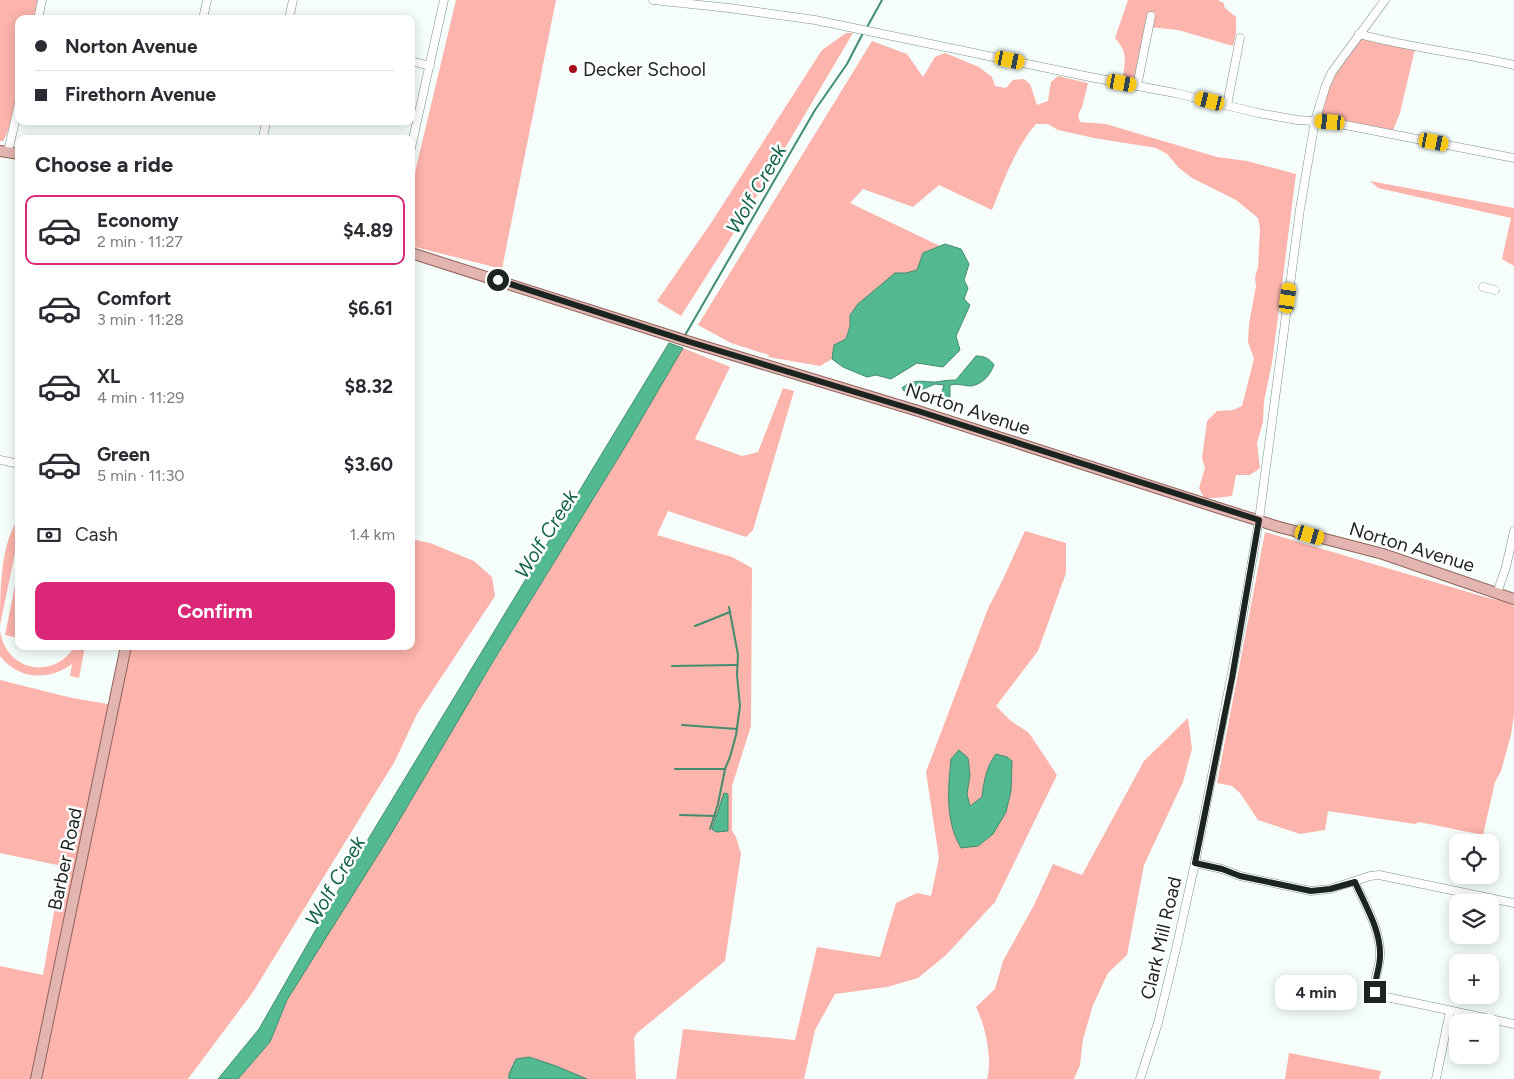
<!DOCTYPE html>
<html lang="en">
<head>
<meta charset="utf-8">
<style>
  :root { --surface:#fff; --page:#f2f2f3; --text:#2b2b33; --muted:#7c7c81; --line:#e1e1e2; --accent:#db2777 }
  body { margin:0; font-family:Figtree,sans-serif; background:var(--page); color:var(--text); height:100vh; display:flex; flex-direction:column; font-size:19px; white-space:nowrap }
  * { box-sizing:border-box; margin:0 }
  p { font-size:16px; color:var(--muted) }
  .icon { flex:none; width:28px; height:28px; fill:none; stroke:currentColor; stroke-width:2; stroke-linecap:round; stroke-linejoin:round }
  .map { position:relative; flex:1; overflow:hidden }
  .panel { position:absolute; left:15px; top:135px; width:400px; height:515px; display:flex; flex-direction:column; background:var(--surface); border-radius:10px; box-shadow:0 2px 12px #0003 }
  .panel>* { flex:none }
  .top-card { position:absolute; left:15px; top:15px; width:400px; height:110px; border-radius:10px; box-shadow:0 2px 12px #0003; display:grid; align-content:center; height:110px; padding:0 20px; background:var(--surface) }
  .fabs { position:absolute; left:1449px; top:834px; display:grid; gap:10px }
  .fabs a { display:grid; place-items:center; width:50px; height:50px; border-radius:10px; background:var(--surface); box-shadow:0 2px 12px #0003; font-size:25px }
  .end { position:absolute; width:22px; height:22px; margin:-11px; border:6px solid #1c2420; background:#fff; box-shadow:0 0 0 2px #fff }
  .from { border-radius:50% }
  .bubble { position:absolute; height:35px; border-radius:10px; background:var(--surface); box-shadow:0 2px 12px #0003; font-size:16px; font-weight:700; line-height:35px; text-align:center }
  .car { position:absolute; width:15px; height:30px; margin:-15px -8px; border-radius:6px; box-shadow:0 0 4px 1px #0007; background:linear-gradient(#f5c518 24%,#345 0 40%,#f5c518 0 76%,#345 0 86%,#f5c518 0) }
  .top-card b { display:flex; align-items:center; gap:18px; height:48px; font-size:19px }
  .top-card b+b { border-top:1px solid var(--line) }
  .top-card i { width:12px; height:12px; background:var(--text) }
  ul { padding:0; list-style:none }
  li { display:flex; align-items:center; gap:15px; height:70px; margin:0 10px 8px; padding:0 10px; border:2px solid transparent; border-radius:10px }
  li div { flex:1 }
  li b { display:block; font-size:19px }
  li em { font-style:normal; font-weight:700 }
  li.on { border-color:var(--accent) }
  li>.icon { width:45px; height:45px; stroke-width:1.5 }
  h2 { padding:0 20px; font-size:22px; line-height:60px }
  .pay { display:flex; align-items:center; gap:12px; height:55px; padding:0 20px; font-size:19px }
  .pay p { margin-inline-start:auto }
  .action { display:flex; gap:10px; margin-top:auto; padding:10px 20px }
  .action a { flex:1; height:58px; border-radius:10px; background:var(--accent); color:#fff; font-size:20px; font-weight:700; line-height:58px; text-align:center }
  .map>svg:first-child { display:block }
  .green { fill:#fcb4ac }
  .water { fill:#52b991; stroke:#428c6f }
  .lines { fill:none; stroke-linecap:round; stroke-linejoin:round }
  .stream { stroke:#428c6f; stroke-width:2 }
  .minor-casing { stroke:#7d9288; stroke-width:9 }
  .major-casing { stroke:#91625c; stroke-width:12 }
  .minor { stroke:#fff; stroke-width:8 }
  .major { stroke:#e3b5b0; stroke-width:10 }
  .route { stroke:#1c2420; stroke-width:6 }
  .poi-dot { fill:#a50c19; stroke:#fff; stroke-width:2 }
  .labels { text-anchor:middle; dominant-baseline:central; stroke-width:5; stroke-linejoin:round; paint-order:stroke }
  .poi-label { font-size:19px; fill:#1c2420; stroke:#fff; text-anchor:start }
  .street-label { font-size:19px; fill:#1c2420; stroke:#fff }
  .water-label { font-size:20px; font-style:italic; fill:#156449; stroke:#fff }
</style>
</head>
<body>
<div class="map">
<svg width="1514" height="1079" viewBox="0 0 1514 1079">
  <rect width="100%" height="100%" fill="#f5fefa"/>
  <!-- green -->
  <g class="green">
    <path d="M 0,0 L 38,0 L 34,19 L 19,19 C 19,59 24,105 3,141 L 0,141 Z"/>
    <path d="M 456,0 L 556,0 L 502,269 L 411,246 L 411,189 Z"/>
    <path d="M 1128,0 L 1219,0 L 1220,2 L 1223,2 L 1225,8 L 1236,17 L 1236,33 L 1233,46 L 1178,30 L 1149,27 L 1137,86 L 1122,83 C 1125,62 1129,54 1115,38 Z"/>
    <path d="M 846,33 L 853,33 L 746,214 L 681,316 L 657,301 L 711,223 L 822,50 Z"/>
    <path d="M 1360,36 L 1415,49 L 1400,113 L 1392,133 L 1318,119 L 1328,86 Z"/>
    <path d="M 872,41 L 907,54 L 923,77 L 935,57 L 945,53 L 979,67 L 992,77 L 995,86 L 1006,88 L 1013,80 L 1024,79 L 1030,84 L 1037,105 L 1048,101 L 1051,82 L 1058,76 L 1088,83 L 1082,107 L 1078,115 L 1080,122 L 1106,124 L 1217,157 L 1247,161 L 1296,174 L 1272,363 L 1264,401 L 1263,422 L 1257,443 L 1260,468 L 1250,475 L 1236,475 L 1232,496 L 1215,498 L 1204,498 L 1199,488 L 1205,468 L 1202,458 L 1207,421 L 1217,411 L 1233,410 L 1242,406 L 1254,359 L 1248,342 L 1249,324 L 1256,286 L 1255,277 L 1258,267 L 1260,229 L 1258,218 L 1236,200 L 1192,178 L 1179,168 L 1167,154 L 1156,148 L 1094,138 L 1058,130 L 1048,124 L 1036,124 C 1015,148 1004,180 992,210 L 939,185 L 913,207 L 863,189 L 850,203 L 940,246 L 923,253 L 917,270 L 906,273 L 895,273 L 850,315 L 850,326 L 846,339 L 834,345 L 832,359 L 820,366 L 768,357 L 769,355 L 731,343 L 698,325 Z"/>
    <path d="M 1370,181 L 1514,208 L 1514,266 L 1502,259 L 1511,218 L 1378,188 Z"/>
    <path d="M 683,348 L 730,367 L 695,439 L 742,456 L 758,452 L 783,388 L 794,391 L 753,530 L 746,537 L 668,511 L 657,535 L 732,557 L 752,568 L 751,726 L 732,786 L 732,831 L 736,837 L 741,854 L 725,961 L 637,1033 L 634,1038 L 636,1079 L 238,1079 L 270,1042 L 287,1000 L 628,442 Z"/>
    <path d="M 19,518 L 19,534 L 0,625 C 0,593 0,543 19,518 Z"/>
    <path d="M 1025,531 L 1066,543 L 1066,573 L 1038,651 L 996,706 L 1011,721 L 1029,733 L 1057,775 L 995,902 L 946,955 L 918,978 L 887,987 L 835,994 L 815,1030 L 804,1079 L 676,1079 L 683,1029 L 795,1040 L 817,947 L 880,957 L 896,903 L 917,893 L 931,896 L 939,858 L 926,772 L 989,606 C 1003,582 1013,556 1025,531 Z"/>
    <path d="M 1265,532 L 1485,597 L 1506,602 L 1514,606 L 1514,714 L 1511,735 L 1501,771 L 1495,782 L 1483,835 L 1419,822 L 1415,824 L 1328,811 L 1325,830 L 1300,834 L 1258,820 L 1240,793 L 1232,786 L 1217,783 Z"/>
    <path d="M 411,539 L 430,543 L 474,561 L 492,577 L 495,596 L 417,714 L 395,761 L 253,992 L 188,1079 L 0,1079 L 0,966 L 43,975 L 62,866 L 0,853 L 0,680 L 72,698 L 114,705 L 126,646 L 411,646 Z"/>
    <path d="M 19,566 L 19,638 L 5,635 Z"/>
    <path d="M 0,631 C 6,671 54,681 75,646 L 85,646 L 79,678 L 70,676 L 72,664 C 49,681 19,680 0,656 Z"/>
    <path d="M 1188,718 L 1192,749 L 1183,782 L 1144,865 L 1127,955 L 1108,973 L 1093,1005 L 1083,1039 L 1080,1065 L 1074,1079 L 987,1079 C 993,1059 985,1025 976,1007 L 995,989 L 1003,961 L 1034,905 L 1053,864 L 1082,875 L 1144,761 Z"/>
    <path d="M 1289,1053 L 1381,1071 L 1379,1079 L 1285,1079 Z"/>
  </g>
  <!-- water -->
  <g class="water">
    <path d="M 945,244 L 961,249 L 969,264 L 964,280 L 968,288 L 964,299 L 970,305 L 956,336 L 960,350 L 943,367 L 917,363 L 891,379 L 876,375 L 867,377 L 843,367 L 832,359 L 834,345 L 846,339 L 850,326 L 850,315 L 858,304 L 895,273 L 906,273 L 917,270 L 923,253 Z"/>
    <path d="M 669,343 L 683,348 L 628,442 L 491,665 L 391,834 L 287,1000 L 270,1042 L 238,1079 L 218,1079 L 259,1029 L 358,856 Z"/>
    <path d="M 976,356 C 984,356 989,358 994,365 C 990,375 983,384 971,386 C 964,386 958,383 950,385 L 950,399 L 948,402 L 938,401 L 934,397 L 942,392 L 944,385 L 935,384 L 912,394 L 904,391 L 902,388 C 914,378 922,382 936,382 C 942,381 949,380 956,380 Z"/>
    <path d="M 959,750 L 968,758 L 970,775 L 967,794 L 970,806 L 982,797 C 984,781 986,767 996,754 L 1007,757 L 1012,761 L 1011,791 L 1006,812 L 993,834 L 978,846 L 961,848 C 945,820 948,790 951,759 Z"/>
    <path d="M 724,793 L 728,794 L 728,831 L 716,832 L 712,829 Z"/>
    <path d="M 529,1057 L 556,1066 L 587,1079 L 509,1079 L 509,1074 L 516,1059 Z"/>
  </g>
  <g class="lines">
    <!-- stream -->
    <g class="stream">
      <path d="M 866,29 L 882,0"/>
      <path d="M 684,337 L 815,110 L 847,64 L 863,33"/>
      <path d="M 695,626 L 730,612"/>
      <path d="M 672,666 L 737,665"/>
      <path d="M 682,725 L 737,729"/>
      <path d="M 675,769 L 725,769"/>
      <path d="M 680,815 L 715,816"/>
      <path d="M 710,829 L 718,804 L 725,769 L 730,757 L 736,735 L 740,706 L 737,675 L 738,655 L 729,607"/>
    </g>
    <defs>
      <g id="minor">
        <path d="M 653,0 L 729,8 L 815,20 L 1090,77 L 1175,93 L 1258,113 L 1297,120 L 1330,122 L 1514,158"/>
        <path d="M 38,19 L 42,0"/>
        <path d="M 203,19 L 207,0"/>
        <path d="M 289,19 L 293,0"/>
        <path d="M 1359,34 C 1410,48 1463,53 1514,65"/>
        <path d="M 411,61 L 430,66"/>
        <path d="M 1137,86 L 1151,16"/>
        <path d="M 1227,105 L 1240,38"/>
        <path d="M 263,139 L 266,121"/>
        <path d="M 411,148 L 444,0"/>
        <path d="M 8,152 L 19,103"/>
        <path d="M 1483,287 L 1495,290"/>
        <path d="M 0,460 L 19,464"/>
        <path d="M 1497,593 L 1506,567 L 1514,531"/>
        <path d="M 1195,863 L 1222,869 L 1240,876 L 1311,891 L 1330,889 L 1370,876 L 1379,875 L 1514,903"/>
        <path d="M 1355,882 C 1365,905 1381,930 1380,956 C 1380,968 1371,984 1377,995 L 1514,1024"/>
        <path d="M 1140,1079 L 1158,1023 L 1176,949 L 1195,863 L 1241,626 L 1259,520 L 1300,209 L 1315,121 L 1326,85 L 1332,72 L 1385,0"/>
        <path d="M 1436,1079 L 1450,1011"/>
      </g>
      <g id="major">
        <path d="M 0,151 L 19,154"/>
        <path d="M 411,253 L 690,342 L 918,411 L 1225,510 L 1279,527 L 1383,554 L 1514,599"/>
        <path d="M 36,1079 L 126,646"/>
      </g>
    </defs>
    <!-- minor casing -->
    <use href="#minor" class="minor-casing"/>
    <!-- major casing -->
    <use href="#major" class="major-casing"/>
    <!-- minor -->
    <use href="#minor" class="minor"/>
    <!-- major -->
    <use href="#major" class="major"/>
  </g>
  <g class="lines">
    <!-- route -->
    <path class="route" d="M 498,280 L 690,342 L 918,411 L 1259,520 L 1232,678 L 1195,863 L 1222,869 L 1240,876 L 1311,891 L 1330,889 L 1355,882 C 1365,905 1381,930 1380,956 C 1380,968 1374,980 1375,992"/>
  </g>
  <!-- markers -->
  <circle class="poi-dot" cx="573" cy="69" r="5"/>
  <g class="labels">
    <!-- poi labels -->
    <g class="poi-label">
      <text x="583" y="69">Decker School</text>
    </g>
    <!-- street labels -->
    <g class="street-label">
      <text transform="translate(968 409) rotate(18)">Norton Avenue</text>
      <text transform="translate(1412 547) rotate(17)">Norton Avenue</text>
      <text transform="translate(65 859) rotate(-78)">Barber Road</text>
      <text transform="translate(1161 938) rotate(-77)">Clark Mill Road</text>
    </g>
    <!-- water labels -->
    <g class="water-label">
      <text transform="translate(756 189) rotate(-60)">Wolf Creek</text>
      <text transform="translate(546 534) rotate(-58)">Wolf Creek</text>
      <text transform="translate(335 881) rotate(-60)">Wolf Creek</text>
    </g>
  </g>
</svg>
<div class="fabs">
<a><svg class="icon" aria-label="locate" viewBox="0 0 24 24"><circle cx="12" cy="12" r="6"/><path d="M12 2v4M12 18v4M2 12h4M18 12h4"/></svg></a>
<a><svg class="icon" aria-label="layers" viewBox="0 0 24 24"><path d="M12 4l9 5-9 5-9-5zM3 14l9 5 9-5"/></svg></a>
<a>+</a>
<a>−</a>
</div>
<i class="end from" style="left:498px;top:280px"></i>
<i class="end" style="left:1375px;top:992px"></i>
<div class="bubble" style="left:1275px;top:975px;width:82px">4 min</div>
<i class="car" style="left:1010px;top:60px;rotate:102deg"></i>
<i class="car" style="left:1122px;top:83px;rotate:100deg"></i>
<i class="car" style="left:1210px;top:101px;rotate:284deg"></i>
<i class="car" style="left:1330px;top:122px;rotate:275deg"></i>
<i class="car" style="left:1434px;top:142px;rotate:101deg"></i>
<i class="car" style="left:1288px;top:298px;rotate:8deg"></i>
<i class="car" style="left:1310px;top:535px;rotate:106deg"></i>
<div class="top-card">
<b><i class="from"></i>Norton Avenue</b>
<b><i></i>Firethorn Avenue</b>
</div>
<section class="panel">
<h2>Choose a ride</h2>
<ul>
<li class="on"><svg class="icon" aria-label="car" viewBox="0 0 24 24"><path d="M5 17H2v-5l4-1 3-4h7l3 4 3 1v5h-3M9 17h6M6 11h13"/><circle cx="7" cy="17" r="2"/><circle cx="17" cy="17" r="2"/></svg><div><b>Economy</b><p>2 min · 11:27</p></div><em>$4.89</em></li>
<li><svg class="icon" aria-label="car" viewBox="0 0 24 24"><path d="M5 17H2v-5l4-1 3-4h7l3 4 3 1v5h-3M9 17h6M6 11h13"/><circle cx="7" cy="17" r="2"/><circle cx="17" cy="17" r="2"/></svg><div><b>Comfort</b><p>3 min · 11:28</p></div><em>$6.61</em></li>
<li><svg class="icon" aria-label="car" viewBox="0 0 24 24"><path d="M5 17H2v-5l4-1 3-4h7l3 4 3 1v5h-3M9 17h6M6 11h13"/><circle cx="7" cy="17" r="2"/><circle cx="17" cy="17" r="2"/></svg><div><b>XL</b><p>4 min · 11:29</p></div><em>$8.32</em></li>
<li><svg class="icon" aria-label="car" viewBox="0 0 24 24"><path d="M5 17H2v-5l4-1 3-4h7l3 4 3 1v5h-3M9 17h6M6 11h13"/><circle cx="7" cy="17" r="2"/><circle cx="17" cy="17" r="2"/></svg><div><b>Green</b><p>5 min · 11:30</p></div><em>$3.60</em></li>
</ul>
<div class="pay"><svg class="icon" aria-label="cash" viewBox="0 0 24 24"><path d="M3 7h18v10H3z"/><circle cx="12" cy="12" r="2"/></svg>Cash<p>1.4 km</p></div>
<div class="action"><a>Confirm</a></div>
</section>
</div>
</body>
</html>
